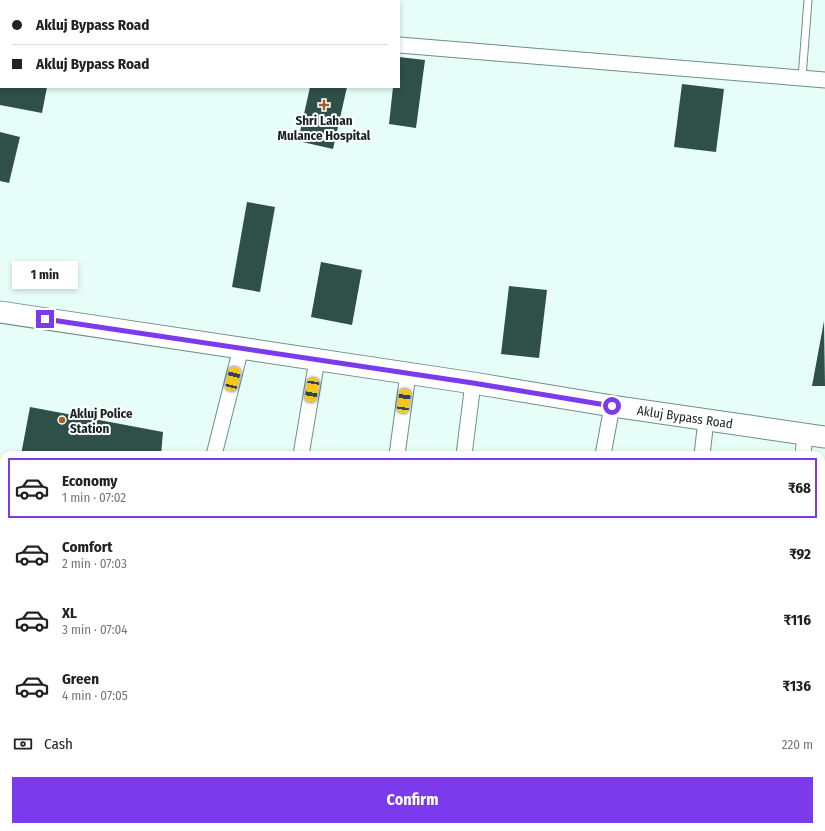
<!DOCTYPE html>
<html lang="en">
<head>
<meta charset="utf-8">
<style>
  :root { --surface:#fff; --page:#f6f6f6; --text:#222; --muted:#767676; --line:#e0e0e0; --accent:#7c3aed }
  body { margin:0; font-family:"Fira Sans Condensed",sans-serif; background:var(--page); color:var(--text); height:100vh; display:flex; flex-direction:column; font-size:15px; white-space:nowrap }
  * { box-sizing:border-box; margin:0 }
  p { font-size:13px; color:var(--muted) }
  .icon { flex:none; width:22px; height:22px; fill:none; stroke:currentColor; stroke-width:2; stroke-linecap:round; stroke-linejoin:round }
  .map { position:relative; flex:1; overflow:hidden }
  .sheet { position:absolute; left:0px; top:451px; width:825px; height:380px; display:flex; flex-direction:column; background:var(--surface); border-radius:12px 12px 0 0; box-shadow:0 2px 6px #0003 }
  .sheet>* { flex:none }
  .banner { position:absolute; left:0px; top:0px; width:400px; height:88px; box-shadow:0 2px 6px #0003; display:grid; align-content:center; height:88px; padding:0 12px; background:var(--surface) }
  .end { position:absolute; width:18px; height:18px; margin:-9px; border:5px solid #7c3aed; background:#fff; box-shadow:0 0 0 2px #fff }
  .from { border-radius:50% }
  .bubble { position:absolute; height:28px; border-radius:0px; background:var(--surface); box-shadow:0 2px 6px #0003; font-size:13px; font-weight:700; line-height:28px; text-align:center }
  .car { position:absolute; width:12px; height:24px; margin:-12px -6px; border-radius:5px; box-shadow:0 0 3px 1px #0007; background:linear-gradient(#f5c518 24%,#345 0 40%,#f5c518 0 76%,#345 0 86%,#f5c518 0) }
  .banner b { display:flex; align-items:center; gap:14px; height:38px; font-size:15px }
  .banner b+b { border-top:1px solid var(--line) }
  .banner i { width:10px; height:10px; background:var(--text) }
  ul { padding:7px 0 0; list-style:none }
  li { display:flex; align-items:center; gap:12px; height:60px; margin:0 8px 6px; padding:0 4px; border:2px solid transparent; border-radius:0px }
  li div { flex:1 }
  li b { display:block; font-size:15px }
  li em { font-style:normal; font-weight:700 }
  li.on { border-color:var(--accent) }
  li>.icon { width:36px; height:36px; stroke-width:1.5 }
  .pay { display:flex; align-items:center; gap:10px; height:44px; padding:0 12px; font-size:15px }
  .pay p { margin-inline-start:auto }
  .action { display:flex; gap:8px; margin-top:auto; padding:8px 12px }
  .action a { flex:1; height:46px; border-radius:0px; background:var(--accent); color:#fff; font-size:16px; font-weight:700; line-height:46px; text-align:center }
  .map>svg:first-child { display:block }
  .building { fill:#2e5048 }
  .lines { fill:none; stroke-linecap:round; stroke-linejoin:round }
  .service-casing { stroke:#6c9087; stroke-width:9 }
  .minor-casing { stroke:#6c9087; stroke-width:17 }
  .secondary-casing { stroke:#6c9087; stroke-width:23 }
  .service { stroke:#fff; stroke-width:7 }
  .minor { stroke:#fff; stroke-width:15 }
  .secondary { stroke:#fff; stroke-width:21 }
  .route { stroke:#7c3aed; stroke-width:5 }
  .poi-dot { fill:#a1602b; stroke:#fff; stroke-width:1.5 }
  .labels { text-anchor:middle; dominant-baseline:central; stroke-width:4; stroke-linejoin:round; paint-order:stroke }
  .poi-label { font-size:13px; font-weight:bold; fill:#162421; stroke:#fff }
  .street-label { font-size:13px; fill:#162421; stroke:#fff }
</style>
</head>
<body>
<div class="map">
<svg width="825" height="831" viewBox="0 0 825 831">
  <rect width="100%" height="100%" fill="#e7fef8"/>
  <!-- building -->
  <g class="building">
    <path d="M 399,57 L 425,60 L 416,128 L 389,124 L 393,87 L 399,87 Z"/>
    <path d="M 682,84 L 724,89 L 716,152 L 674,147 Z"/>
    <path d="M 0,87 L 47,87 L 42,113 L 0,105 Z"/>
    <path d="M 310,87 L 347,87 L 333,149 L 298,141 Z"/>
    <path d="M 0,132 L 20,137 L 9,183 L 0,181 Z"/>
    <path d="M 247,202 L 275,207 L 260,292 L 232,287 Z"/>
    <path d="M 321,262 L 362,270 L 352,325 L 311,317 Z"/>
    <path d="M 509,286 L 547,290 L 539,358 L 501,354 Z"/>
    <path d="M 824,321 L 825,386 L 812,386 Z"/>
    <path d="M 30,407 L 163,432 L 161,455 L 21,455 Z"/>
  </g>
  <g class="lines">
    <defs>
      <g id="service">
        <path d="M 385,1 L 385,0"/>
        <path d="M 802,78 L 808,0"/>
      </g>
      <g id="minor">
        <path d="M 0,11 L 1,11"/>
        <path d="M 399,45 L 825,80"/>
        <path d="M 214,455 L 241,348"/>
        <path d="M 301,455 L 317,360"/>
        <path d="M 397,455 L 408,374"/>
        <path d="M 464,455 L 473,383"/>
        <path d="M 603,455 L 612,406"/>
        <path d="M 702,455 L 706,420"/>
        <path d="M 803,455 L 805,434"/>
        <path d="M 164,831 L 164,827"/>
        <path d="M 254,831 L 255,827"/>
        <path d="M 341,831 L 342,827"/>
        <path d="M 418,831 L 418,827"/>
        <path d="M 467,831 L 468,827"/>
        <path d="M 551,831 L 552,827"/>
        <path d="M 653,831 L 653,827"/>
        <path d="M 759,831 L 759,827"/>
      </g>
      <g id="secondary">
        <path id="s1" d="M 0,312 L 473,383 L 612,406 L 825,437"/>
      </g>
    </defs>
    <!-- service casing -->
    <use href="#service" class="service-casing"/>
    <!-- minor casing -->
    <use href="#minor" class="minor-casing"/>
    <!-- secondary casing -->
    <use href="#secondary" class="secondary-casing"/>
    <!-- service -->
    <use href="#service" class="service"/>
    <!-- minor -->
    <use href="#minor" class="minor"/>
    <!-- secondary -->
    <use href="#secondary" class="secondary"/>
  </g>
  <g class="lines">
    <!-- route -->
    <path class="route" d="M 45,319 L 473,383 L 612,406"/>
  </g>
  <!-- markers -->
  <g class="poi-dot">
    <path d="M322 99h4v4h4v4h-4v4h-4v-4h-4v-4h4z"/>
    <circle cx="62" cy="420" r="4"/>
  </g>
  <g class="labels">
    <!-- poi labels -->
    <g class="poi-label">
      <text x="324" y="120">Shri Lahan<tspan x="324" dy="15">Mulance Hospital</tspan></text>
      <text x="70" y="413" text-anchor="start">Akluj Police<tspan x="70" dy="15">Station</tspan></text>
    </g>
    <!-- street labels -->
    <g class="street-label">
      <text stroke="none"><textPath href="#s1" startOffset="693">Akluj Bypass Road</textPath></text>
    </g>
  </g>
</svg>
<i class="end from" style="left:612px;top:406px"></i>
<i class="end" style="left:45px;top:319px"></i>
<div class="bubble" style="left:12px;top:261px;width:66px">1 min</div>
<i class="car" style="left:233px;top:379px;rotate:14deg"></i>
<i class="car" style="left:312px;top:390px;rotate:190deg"></i>
<i class="car" style="left:404px;top:401px;rotate:8deg"></i>
<div class="banner">
<b><i class="from"></i>Akluj Bypass Road</b>
<b><i></i>Akluj Bypass Road</b>
</div>
<section class="sheet">
<ul>
<li class="on"><svg class="icon" aria-label="car" viewBox="0 0 24 24"><path d="M5 17H2v-5l4-1 3-4h7l3 4 3 1v5h-3M9 17h6M6 11h13"/><circle cx="7" cy="17" r="2"/><circle cx="17" cy="17" r="2"/></svg><div><b>Economy</b><p>1 min · 07:02</p></div><em>₹68</em></li>
<li><svg class="icon" aria-label="car" viewBox="0 0 24 24"><path d="M5 17H2v-5l4-1 3-4h7l3 4 3 1v5h-3M9 17h6M6 11h13"/><circle cx="7" cy="17" r="2"/><circle cx="17" cy="17" r="2"/></svg><div><b>Comfort</b><p>2 min · 07:03</p></div><em>₹92</em></li>
<li><svg class="icon" aria-label="car" viewBox="0 0 24 24"><path d="M5 17H2v-5l4-1 3-4h7l3 4 3 1v5h-3M9 17h6M6 11h13"/><circle cx="7" cy="17" r="2"/><circle cx="17" cy="17" r="2"/></svg><div><b>XL</b><p>3 min · 07:04</p></div><em>₹116</em></li>
<li><svg class="icon" aria-label="car" viewBox="0 0 24 24"><path d="M5 17H2v-5l4-1 3-4h7l3 4 3 1v5h-3M9 17h6M6 11h13"/><circle cx="7" cy="17" r="2"/><circle cx="17" cy="17" r="2"/></svg><div><b>Green</b><p>4 min · 07:05</p></div><em>₹136</em></li>
</ul>
<div class="pay"><svg class="icon" aria-label="cash" viewBox="0 0 24 24"><path d="M3 7h18v10H3z"/><circle cx="12" cy="12" r="2"/></svg>Cash<p>220 m</p></div>
<div class="action"><a>Confirm</a></div>
</section>
</div>
</body>
</html>
